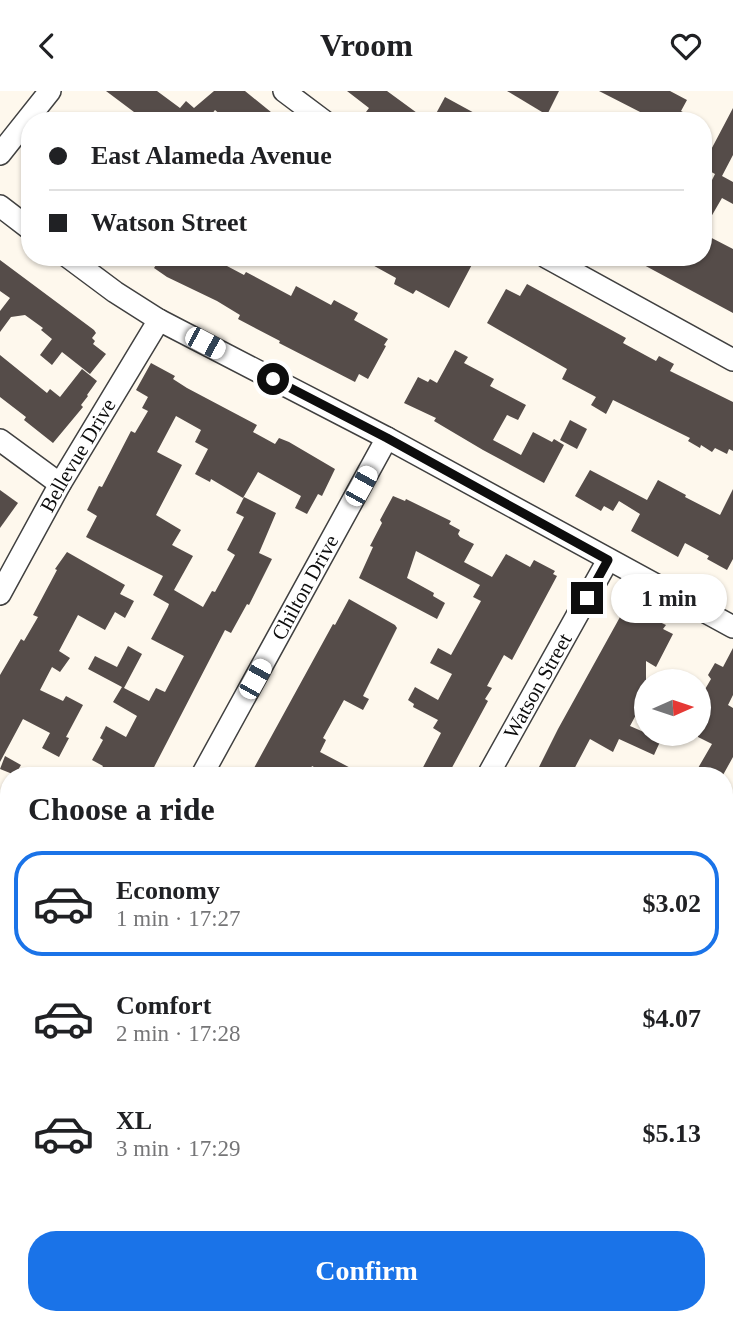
<!DOCTYPE html>
<html lang="en">
<head>
<meta charset="utf-8">
<style>
  :root { --surface:#fff; --page:#f2f2f2; --text:#202124; --muted:#757577; --line:#e0e0e0; --accent:#1a73e8 }
  body { margin:0; font-family:"Times New Roman",serif; background:var(--page); color:var(--text); height:100vh; display:flex; flex-direction:column; font-size:26px; white-space:nowrap }
  * { box-sizing:border-box; margin:0 }
  p { font-size:23px; color:var(--muted) }
  .icon { flex:none; width:38px; height:38px; fill:none; stroke:currentColor; stroke-width:2; stroke-linecap:round; stroke-linejoin:round }
  .map { position:relative; flex:1; overflow:hidden }
  .side { position:absolute; left:0px; top:676px; width:733px; height:558px; display:flex; flex-direction:column; background:var(--surface); border-radius:28px 28px 0 0; box-shadow:0 2px 5px #0004 }
  .side>* { flex:none }
  .banner { position:absolute; left:21px; top:21px; width:691px; height:154px; border-radius:28px; box-shadow:0 2px 5px #0004; display:grid; align-content:center; height:154px; padding:0 28px; background:var(--surface) }
  .needle { width:46px; rotate:87deg }
  .controls { position:absolute; left:634px; top:578px; display:grid; gap:14px }
  .controls a { display:grid; place-items:center; width:77px; height:77px; border-radius:50%; background:var(--surface); box-shadow:0 2px 5px #0004; font-size:35px }
  .end { position:absolute; width:32px; height:32px; margin:-16px; border:9px solid #0d0d0d; background:#fff; box-shadow:0 0 0 4px #fff }
  .from { border-radius:50% }
  .bubble { position:absolute; height:49px; border-radius:24px; background:var(--surface); box-shadow:0 2px 5px #0004; font-size:23px; font-weight:700; line-height:49px; text-align:center }
  .car { position:absolute; width:21px; height:42px; margin:-21px -10px; border-radius:9px; box-shadow:0 0 5px 2px #0007; background:linear-gradient(#fff 24%,#345 0 40%,#fff 0 76%,#345 0 86%,#fff 0) }
  .banner b { display:flex; align-items:center; gap:24px; height:66px; font-size:26px }
  .banner b+b { border-top:2px solid var(--line) }
  .banner i { width:18px; height:18px; background:var(--text) }
  ul { padding:0; list-style:none }
  li { display:flex; align-items:center; gap:21px; height:105px; margin:0 14px 10px; padding:0 14px; border:4px solid transparent; border-radius:28px }
  li div { flex:1 }
  li b { display:block; font-size:26px }
  li em { font-style:normal; font-weight:700 }
  li.on { border-color:var(--accent) }
  li>.icon { width:63px; height:63px; stroke-width:1.5 }
  h2 { padding:0 28px; font-size:32px; line-height:84px }
  .cta { display:flex; gap:14px; margin-top:auto; padding:14px 28px }
  .cta a { flex:1; height:80px; border-radius:28px; background:var(--accent); color:#fff; font-size:28px; font-weight:700; line-height:80px; text-align:center }
  header { display:flex; justify-content:space-between; align-items:center; height:91px; padding:0 28px; background:var(--surface); font-size:32px; font-weight:700 }
  .map>svg:first-child { display:block }
  .building { fill:#554c49 }
  .lines { fill:none; stroke-linecap:round; stroke-linejoin:round }
  .minor-casing { stroke:#404040; stroke-width:24 }
  .minor { stroke:#fff; stroke-width:21 }
  .route { stroke:#0d0d0d; stroke-width:9 }
  .labels { text-anchor:middle; dominant-baseline:central; stroke-width:7; stroke-linejoin:round; paint-order:stroke }
  .street-label { font-size:21px; fill:#0d0d0d; stroke:#fff }
</style>
</head>
<body>
<header><svg class="icon" aria-label="back" viewBox="0 0 24 24"><path d="M15 5l-7 7 7 7"/></svg>Vroom<svg class="icon" aria-label="heart" viewBox="0 0 24 24"><path d="M12 20l-8-8c-3-5 5-10 8-4 3-6 11-1 8 4z"/></svg></header>
<div class="map">
<svg width="733" height="1233" viewBox="0 0 733 1233">
  <rect width="100%" height="100%" fill="#fef8ed"/>
  <!-- building -->
  <g class="building">
    <path d="M 106,0 L 157,0 L 180,17 L 186,10 L 194,17 L 214,0 L 245,0 L 282,30 L 228,30 L 215,19 L 208,28 L 210,30 L 146,30 Z"/>
    <path d="M 347,0 L 387,0 L 428,30 L 379,30 L 366,21 L 369,17 Z"/>
    <path d="M 507,0 L 559,0 L 547,24 Z"/>
    <path d="M 599,0 L 670,0 L 687,9 L 681,20 L 699,30 L 641,30 L 644,23 Z"/>
    <path d="M 445,6 L 489,30 L 432,30 Z"/>
    <path d="M 733,17 L 733,64 L 722,85 L 733,91 L 733,113 L 722,107 L 704,138 L 704,105 L 715,83 L 704,77 L 704,72 Z"/>
    <path d="M 704,143 L 733,158 L 733,222 L 629,166 L 704,166 Z"/>
    <path d="M 161,166 L 210,166 L 244,184 L 246,181 L 291,205 L 296,195 L 331,214 L 334,209 L 358,222 L 354,229 L 388,248 L 384,254 L 386,255 L 368,288 L 359,283 L 355,291 L 279,252 L 280,250 L 238,228 L 240,224 L 217,210 L 167,186 L 154,177 Z"/>
    <path d="M 358,166 L 476,166 L 449,217 L 416,199 L 413,203 L 394,193 L 396,187 Z"/>
    <path d="M 0,169 L 94,239 L 96,242 L 92,247 L 95,250 L 93,253 L 106,263 L 90,283 L 62,261 L 52,274 L 40,264 L 52,248 L 41,239 L 43,237 L 25,224 L 11,226 L 0,241 L 0,220 L 10,207 L 0,200 Z"/>
    <path d="M 527,193 L 626,247 L 623,252 L 656,270 L 659,265 L 674,273 L 670,280 L 733,311 L 733,360 L 729,358 L 727,363 L 715,357 L 712,361 L 701,354 L 700,357 L 688,350 L 690,347 L 613,309 L 606,323 L 591,314 L 596,306 L 562,288 L 567,278 L 487,232 L 506,198 L 520,205 Z"/>
    <path d="M 455,259 L 468,266 L 464,272 L 494,288 L 490,295 L 526,314 L 518,329 L 507,324 L 493,349 L 521,364 L 533,341 L 552,351 L 554,348 L 564,354 L 544,392 L 483,359 L 434,330 L 436,327 L 404,312 L 418,286 L 428,291 L 430,288 L 437,292 Z"/>
    <path d="M 0,264 L 47,302 L 50,298 L 60,306 L 82,278 L 97,290 L 87,304 L 88,305 L 81,314 L 83,316 L 53,352 L 24,329 L 26,326 L 0,306 Z"/>
    <path d="M 151,272 L 175,285 L 173,288 L 187,297 L 257,334 L 253,341 L 275,353 L 279,347 L 289,351 L 335,378 L 322,405 L 318,403 L 307,423 L 295,417 L 301,405 L 258,381 L 243,407 L 211,388 L 210,391 L 195,383 L 208,358 L 195,351 L 201,339 L 176,325 L 157,361 L 182,374 L 156,424 L 181,439 L 172,454 L 193,465 L 174,499 L 203,516 L 212,500 L 215,501 L 235,464 L 227,459 L 244,426 L 236,422 L 244,406 L 276,422 L 259,462 L 272,468 L 249,514 L 247,513 L 231,542 L 225,539 L 150,684 L 98,684 L 103,675 L 92,669 L 103,649 L 100,647 L 106,635 L 126,646 L 137,625 L 113,611 L 122,596 L 88,578 L 95,565 L 117,576 L 128,555 L 142,563 L 124,597 L 149,610 L 156,597 L 165,601 L 184,565 L 151,548 L 168,516 L 169,513 L 153,504 L 163,485 L 86,446 L 97,425 L 87,419 L 99,395 L 102,396 L 131,340 L 135,342 L 148,320 L 142,317 L 148,306 L 136,299 Z"/>
    <path d="M 570,329 L 587,338 L 577,358 L 560,349 Z"/>
    <path d="M 590,379 L 647,409 L 658,389 L 686,404 L 685,406 L 720,424 L 733,398 L 733,468 L 727,479 L 707,468 L 709,465 L 685,452 L 678,466 L 631,440 L 640,423 L 619,410 L 613,420 L 604,415 L 601,420 L 575,405 Z"/>
    <path d="M 0,399 L 18,412 L 0,437 Z"/>
    <path d="M 393,405 L 405,410 L 406,408 L 451,430 L 449,433 L 460,439 L 458,443 L 460,446 L 474,453 L 464,471 L 492,486 L 506,463 L 530,476 L 534,469 L 555,480 L 553,483 L 557,485 L 512,569 L 504,564 L 487,595 L 492,597 L 485,608 L 488,610 L 448,684 L 419,684 L 441,642 L 433,637 L 438,629 L 413,616 L 414,613 L 408,609 L 415,596 L 438,609 L 452,583 L 430,572 L 438,557 L 451,564 L 481,510 L 473,506 L 480,494 L 416,460 L 407,487 L 434,502 L 433,505 L 445,512 L 437,528 L 359,487 L 373,456 L 370,455 L 382,432 L 380,429 Z"/>
    <path d="M 67,461 L 125,494 L 120,503 L 134,510 L 125,527 L 115,521 L 105,539 L 78,524 L 59,560 L 70,567 L 60,581 L 52,576 L 40,599 L 63,610 L 66,605 L 83,614 L 66,646 L 69,647 L 59,666 L 42,657 L 50,642 L 23,628 L 0,671 L 0,584 L 21,548 L 24,550 L 38,526 L 33,524 L 57,479 L 55,478 Z"/>
    <path d="M 349,508 L 395,534 L 397,537 L 363,605 L 369,608 L 363,619 L 344,609 L 323,647 L 326,649 L 320,661 L 364,684 L 329,684 L 312,675 L 308,684 L 268,684 L 254,677 L 333,533 L 335,534 Z"/>
    <path d="M 625,517 L 637,524 L 639,521 L 666,534 L 663,538 L 673,543 L 656,576 L 646,570 L 646,605 L 630,635 L 646,642 L 664,642 L 654,664 L 619,648 L 613,661 L 590,648 L 571,684 L 535,684 L 558,638 Z"/>
    <path d="M 733,557 L 733,604 L 728,614 L 733,617 L 733,666 L 723,684 L 694,684 L 712,653 L 698,646 L 698,616 L 706,601 L 704,600 L 711,588 L 708,584 L 715,572 L 723,576 Z"/>
    <path d="M 5,665 L 21,674 L 15,684 L 0,678 Z"/>
  </g>
  <g class="lines">
    <defs>
      <g id="minor">
        <path d="M 284,0 L 324,30"/>
        <path d="M 0,63 L 50,0"/>
        <path d="M 0,115 L 30,138"/>
        <path d="M 68,166 L 115,201 L 159,229 L 387,347 L 733,536"/>
        <path d="M 546,166 L 733,269"/>
        <path d="M 0,349 L 60,393"/>
        <path id="s1" d="M 0,503 L 60,393 L 159,229"/>
        <path id="s2" d="M 202,684 L 387,347"/>
        <path id="s3" d="M 488,684 L 608,469"/>
        <path d="M 724,794 L 733,774"/>
        <path d="M 0,953 L 9,958"/>
        <path d="M 0,1062 L 9,1046"/>
        <path d="M 505,1225 L 520,1233"/>
        <path d="M 213,1233 L 217,1225"/>
        <path d="M 539,1233 L 542,1225"/>
      </g>
    </defs>
    <!-- minor casing -->
    <use href="#minor" class="minor-casing"/>
    <!-- minor -->
    <use href="#minor" class="minor"/>
  </g>
  <g class="lines">
    <!-- route -->
    <path class="route" d="M 273,288 L 387,347 L 608,469 L 587,507"/>
  </g>
  <g class="labels">
    <!-- street labels -->
    <g class="street-label">
      <text stroke="none"><textPath href="#s1" startOffset="159">Bellevue Drive</textPath></text>
      <text stroke="none"><textPath href="#s2" startOffset="214">Chilton Drive</textPath></text>
      <text stroke="none"><textPath href="#s3" startOffset="102">Watson Street</textPath></text>
    </g>
  </g>
</svg>
<div class="controls">
<a><svg class="needle" viewBox="-14 -14 28 28"><path d="M0-13l5 13h-10z" fill="#e53935"/><path d="M0 13l5-13h-10z" fill="#757577"/></svg></a>
</div>
<i class="end from" style="left:273px;top:288px"></i>
<i class="end" style="left:587px;top:507px"></i>
<div class="bubble" style="left:611px;top:483px;width:116px">1 min</div>
<i class="car" style="left:205px;top:252px;rotate:118deg"></i>
<i class="car" style="left:361px;top:395px;rotate:29deg"></i>
<i class="car" style="left:255px;top:588px;rotate:29deg"></i>
<div class="banner">
<b><i class="from"></i>East Alameda Avenue</b>
<b><i></i>Watson Street</b>
</div>
<section class="side">
<h2>Choose a ride</h2>
<ul>
<li class="on"><svg class="icon" aria-label="car" viewBox="0 0 24 24"><path d="M5 17H2v-5l4-1 3-4h7l3 4 3 1v5h-3M9 17h6M6 11h13"/><circle cx="7" cy="17" r="2"/><circle cx="17" cy="17" r="2"/></svg><div><b>Economy</b><p>1 min · 17:27</p></div><em>$3.02</em></li>
<li><svg class="icon" aria-label="car" viewBox="0 0 24 24"><path d="M5 17H2v-5l4-1 3-4h7l3 4 3 1v5h-3M9 17h6M6 11h13"/><circle cx="7" cy="17" r="2"/><circle cx="17" cy="17" r="2"/></svg><div><b>Comfort</b><p>2 min · 17:28</p></div><em>$4.07</em></li>
<li><svg class="icon" aria-label="car" viewBox="0 0 24 24"><path d="M5 17H2v-5l4-1 3-4h7l3 4 3 1v5h-3M9 17h6M6 11h13"/><circle cx="7" cy="17" r="2"/><circle cx="17" cy="17" r="2"/></svg><div><b>XL</b><p>3 min · 17:29</p></div><em>$5.13</em></li>
</ul>
<div class="cta"><a>Confirm</a></div>
</section>
</div>
</body>
</html>
